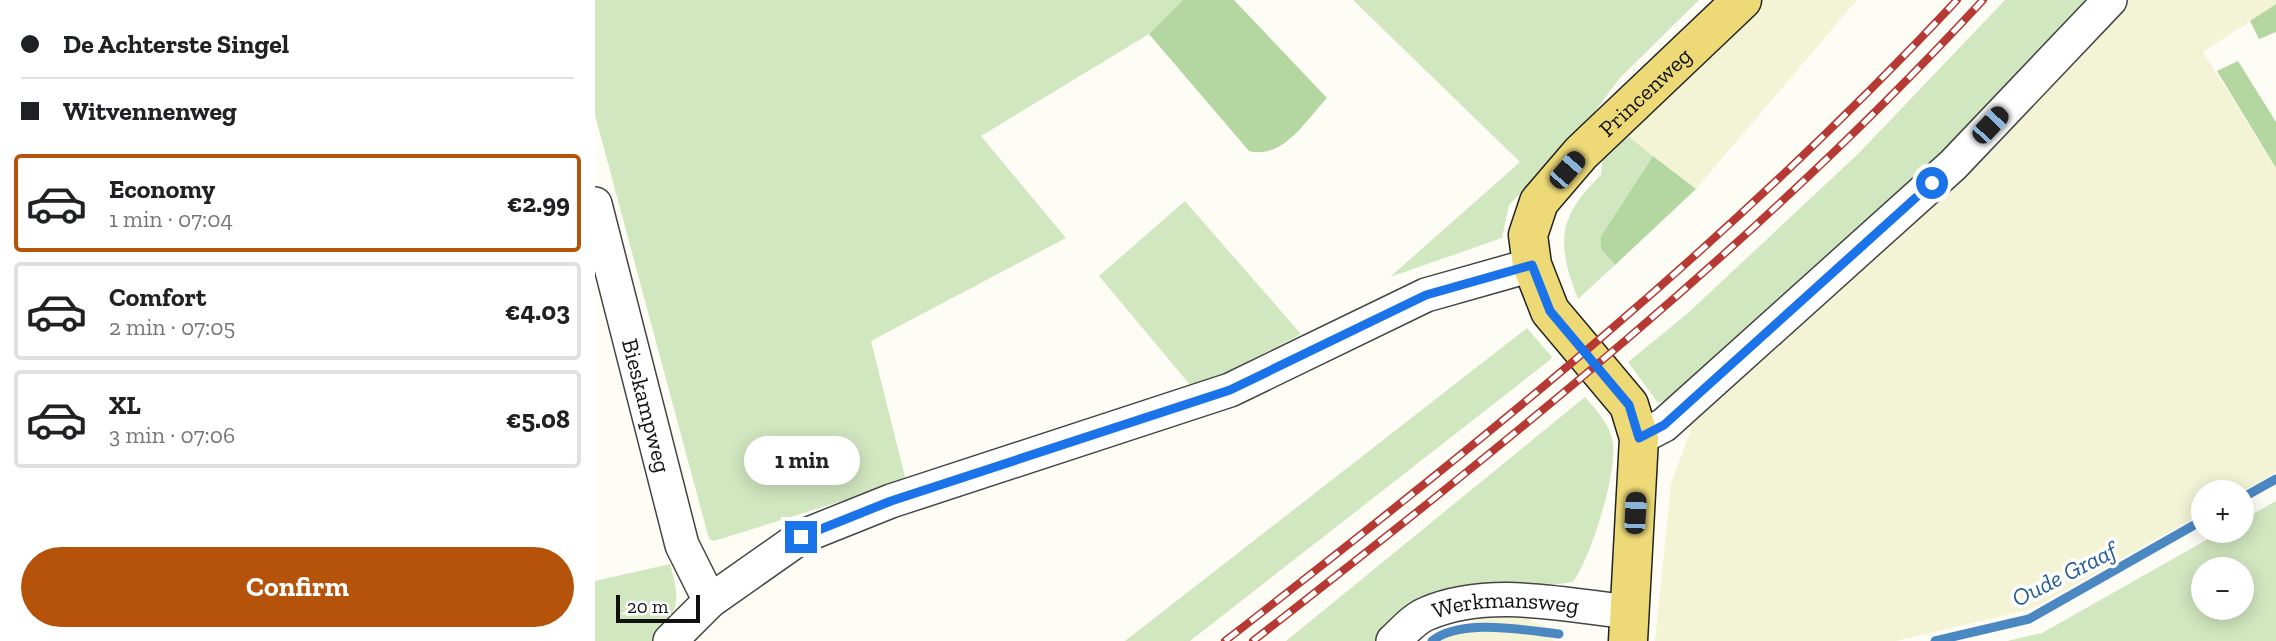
<!DOCTYPE html>
<html lang="en">
<head>
<meta charset="utf-8">
<style>
  :root { --surface:#fff; --page:#f6f6f6; --text:#202124; --muted:#757577; --line:#e0e0e0; --accent:#b45309 }
  body { margin:0; font-family:"Zilla Slab",serif; background:var(--page); color:var(--text); height:100vh; display:flex; flex-direction:column; font-size:26px; white-space:nowrap }
  * { box-sizing:border-box; margin:0 }
  p { font-size:23px; color:var(--muted) }
  .icon { flex:none; width:38px; height:38px; fill:none; stroke:currentColor; stroke-width:2; stroke-linecap:round; stroke-linejoin:round }
  .map { position:relative; flex:1; overflow:hidden }
  .panel { display:flex; flex-direction:column; background:var(--surface); width:595px }
  .panel>* { flex:none }
  .hud { display:grid; align-content:center; height:154px; padding:0 21px; background:var(--surface) }
  .controls { position:absolute; left:1596px; top:480px; display:grid; gap:14px }
  .controls a { display:grid; place-items:center; width:63px; height:63px; border-radius:50%; background:var(--surface); box-shadow:0 4px 18px #0003; font-size:35px }
  .scale { position:absolute; left:21px; bottom:18px; width:84px; box-sizing:border-box; padding-left:7px; border:4px solid #111; border-top:0; font-size:19px; line-height:24px; white-space:nowrap; color:#111; -webkit-text-stroke:5px #fff; paint-order:stroke }
  .end { position:absolute; width:32px; height:32px; margin:-16px; border:9px solid #1a73e8; background:#fff; box-shadow:0 0 0 4px #fff }
  .from { border-radius:50% }
  .bubble { position:absolute; height:49px; border-radius:24px; background:var(--surface); box-shadow:0 4px 18px #0003; font-size:23px; font-weight:800; line-height:49px; text-align:center }
  .car { position:absolute; width:21px; height:42px; margin:-21px -10px; border-radius:9px; box-shadow:0 0 5px 2px #0007; background:linear-gradient(#222 24%,#8ab4d8 0 40%,#222 0 76%,#8ab4d8 0 86%,#222 0) }
  .hud b { display:flex; align-items:center; gap:24px; height:66px; font-size:26px }
  .hud b+b { border-top:2px solid var(--line) }
  .hud i { width:18px; height:18px; background:var(--text) }
  ul { padding:0; list-style:none }
  li { display:flex; align-items:center; gap:21px; height:98px; margin:0 14px 10px; padding:0 7px; border:4px solid var(--line); border-radius:7px }
  li div { flex:1 }
  li b { display:block; font-size:26px }
  li em { font-style:normal; font-weight:800 }
  li.on { border-color:var(--accent) }
  li>.icon { width:63px; height:63px; stroke-width:1.5 }
  .primary-button { display:flex; gap:14px; margin-top:auto; padding:14px 21px }
  .primary-button a { flex:1; height:80px; border-radius:42px; background:var(--accent); color:#fff; font-size:28px; font-weight:800; line-height:80px; text-align:center }
  main { display:flex; flex:1; min-height:0 }
  .map>svg:first-child { display:block }
  .farmland { fill:#f3f3d6 }
  .green { fill:#d1e7c0; fill-rule:evenodd }
  .forest { fill:#b4d6a1 }
  .lines { fill:none; stroke-linecap:round; stroke-linejoin:round }
  .stream { stroke:#4b88c2; stroke-width:9 }
  .minor-casing { stroke:#444; stroke-width:36 }
  .major-casing { stroke:#222; stroke-width:41 }
  .minor { stroke:#fff; stroke-width:33 }
  .major { stroke:#edda77; stroke-width:38 }
  .rail-casing { stroke:#b63933; stroke-width:8 }
  .rail { stroke:#fff; stroke-width:5; stroke-dasharray:16; stroke-linecap:butt }
  .route { stroke:#1a73e8; stroke-width:9 }
  .labels { text-anchor:middle; dominant-baseline:central; stroke-width:7; stroke-linejoin:round; paint-order:stroke }
  .street-label { font-size:23px; fill:#111; stroke:#fff }
  .water-label { font-size:24px; font-style:italic; fill:#235b99; stroke:#fff }
</style>
</head>
<body>
<main>
<section class="panel">
<div class="hud">
<b><i class="from"></i>De Achterste Singel</b>
<b><i></i>Witvennenweg</b>
</div>
<ul>
<li class="on"><svg class="icon" aria-label="car" viewBox="0 0 24 24"><path d="M5 17H2v-5l4-1 3-4h7l3 4 3 1v5h-3M9 17h6M6 11h13"/><circle cx="7" cy="17" r="2"/><circle cx="17" cy="17" r="2"/></svg><div><b>Economy</b><p>1 min · 07:04</p></div><em>€2.99</em></li>
<li><svg class="icon" aria-label="car" viewBox="0 0 24 24"><path d="M5 17H2v-5l4-1 3-4h7l3 4 3 1v5h-3M9 17h6M6 11h13"/><circle cx="7" cy="17" r="2"/><circle cx="17" cy="17" r="2"/></svg><div><b>Comfort</b><p>2 min · 07:05</p></div><em>€4.03</em></li>
<li><svg class="icon" aria-label="car" viewBox="0 0 24 24"><path d="M5 17H2v-5l4-1 3-4h7l3 4 3 1v5h-3M9 17h6M6 11h13"/><circle cx="7" cy="17" r="2"/><circle cx="17" cy="17" r="2"/></svg><div><b>XL</b><p>3 min · 07:06</p></div><em>€5.08</em></li>
</ul>
<div class="primary-button"><a>Confirm</a></div>
</section>
<div class="map">
<svg width="1681" height="641" viewBox="0 0 1681 641">
  <rect width="100%" height="100%" fill="#fefdf5"/>
  <!-- farmland -->
  <g class="farmland">
    <path d="M 1157,0 L 1262,0 L 1101,189 L 1028,132 Z"/>
    <path d="M 1528,0 L 1681,0 L 1681,4 L 1608,52 L 1681,168 L 1681,472 L 1646,492 L 1608,492 L 1608,513 L 1437,609 L 1301,641 L 1060,641 L 1076,484 L 1095,432 L 1092,412 Z"/>
    <path d="M 923,616 L 950,626 L 959,641 L 837,641 L 882,619 Z"/>
  </g>
  <!-- green -->
  <g class="green">
    <path d="M 0,0 L 588,0 L 554,34 L 386,136 L 471,238 L 276,341 L 311,481 L 119,541 L 114,539 L 0,115 Z"/>
    <path d="M 758,0 L 1104,0 L 1024,79 L 984,133 L 914,205 L 907,238 L 795,277 L 925,162 Z"/>
    <path d="M 1410,0 L 1493,0 L 1378,124 L 1200,289 L 1072,399 L 1063,403 L 1033,362 L 1093,313 L 1264,153 Z"/>
    <path d="M 1028,132 L 1058,156 L 1006,236 L 1006,249 L 1020,265 L 983,299 C 962,245 961,218 1006,175 L 1008,151 Z"/>
    <path d="M 590,201 L 706,334 L 637,370 L 596,386 L 504,276 Z"/>
    <path d="M 932,328 L 957,357 L 955,360 L 595,641 L 530,641 Z"/>
    <path d="M 990,397 C 1002,411 1015,424 1018,443 C 1022,474 996,557 978,582 L 828,604 L 780,641 L 691,641 Z"/>
    <path d="M 1681,501 L 1681,641 L 1412,641 L 1447,633 L 1629,530 L 1647,530 L 1647,520 ZM 1608,569 L 1647,569 L 1647,607 L 1608,607 Z"/>
    <path d="M 75,564 C 86,601 83,611 60,641 L 0,641 L 0,581 Z"/>
  </g>
  <!-- forest -->
  <g class="forest">
    <path d="M 588,0 L 639,0 L 732,98 C 711,120 688,160 654,151 L 554,34 Z"/>
    <path d="M 1681,4 L 1681,32 L 1664,39 L 1655,21 Z"/>
    <path d="M 1643,61 L 1681,122 L 1681,168 L 1622,71 Z"/>
    <path d="M 1058,156 L 1101,189 L 1020,265 L 1006,249 L 1006,236 Z"/>
  </g>
  <g class="lines">
    <!-- stream -->
    <g class="stream">
      <path d="M 1647,498 L 1681,479"/>
      <path d="M 837,641 C 866,618 929,630 964,634"/>
      <path d="M 1340,641 L 1434,619 L 1608,520"/>
    </g>
    <defs>
      <g id="minor">
        <path id="s1" d="M 0,204 L 87,545 L 115,601"/>
        <path d="M 1044,438 L 1069,425 L 1358,165 L 1515,0"/>
        <path d="M 75,641 L 115,601 L 206,537 L 296,501 L 635,390 L 831,295 L 937,265"/>
        <path id="s2" d="M 798,641 C 808,632 819,619 831,614 C 894,587 969,605 1034,612"/>
      </g>
      <g id="major">
        <path id="s3" d="M 1033,641 L 1044,438 L 1034,405 L 955,311 L 937,265 L 933,235 L 944,202 L 986,153 L 1147,0"/>
      </g>
    </defs>
    <!-- minor casing -->
    <use href="#minor" class="minor-casing"/>
    <!-- major casing -->
    <use href="#major" class="major-casing"/>
    <!-- minor -->
    <use href="#minor" class="minor"/>
    <!-- major -->
    <use href="#major" class="major"/>
    <defs>
      <g id="rail">
        <path d="M 630,641 C 887,442 1140,238 1362,0"/>
        <path d="M 658,641 C 913,442 1168,239 1388,0"/>
      </g>
    </defs>
    <!-- rail casing -->
    <use href="#rail" class="rail-casing"/>
    <!-- rail -->
    <use href="#rail" class="rail"/>
  </g>
  <g class="lines">
    <!-- route -->
    <path class="route" d="M 206,537 L 296,501 L 635,390 L 831,295 L 937,265 L 955,311 L 1034,405 L 1044,438 L 1069,425 L 1337,183"/>
  </g>
  <g class="labels">
    <!-- street labels -->
    <g class="street-label">
      <text stroke="none"><textPath href="#s3" startOffset="628">Princenweg</textPath></text>
      <text stroke="none"><textPath href="#s1" startOffset="208">Bieskampweg</textPath></text>
      <text stroke="none"><textPath href="#s2" startOffset="124">Werkmansweg</textPath></text>
    </g>
    <!-- water labels -->
    <g class="water-label">
      <text transform="translate(1469 574) rotate(-27)">Oude Graaf</text>
    </g>
  </g>
</svg>
<div class="controls">
<a>+</a>
<a>−</a>
</div>
<div class="scale">20 m</div>
<i class="end from" style="left:1337px;top:183px"></i>
<i class="end" style="left:206px;top:537px"></i>
<div class="bubble" style="left:149px;top:436px;width:116px">1 min</div>
<i class="car" style="left:1395px;top:125px;rotate:43deg"></i>
<i class="car" style="left:972px;top:170px;rotate:41deg"></i>
<i class="car" style="left:1040px;top:513px;rotate:3deg"></i>
</div>
</main>
</body>
</html>
